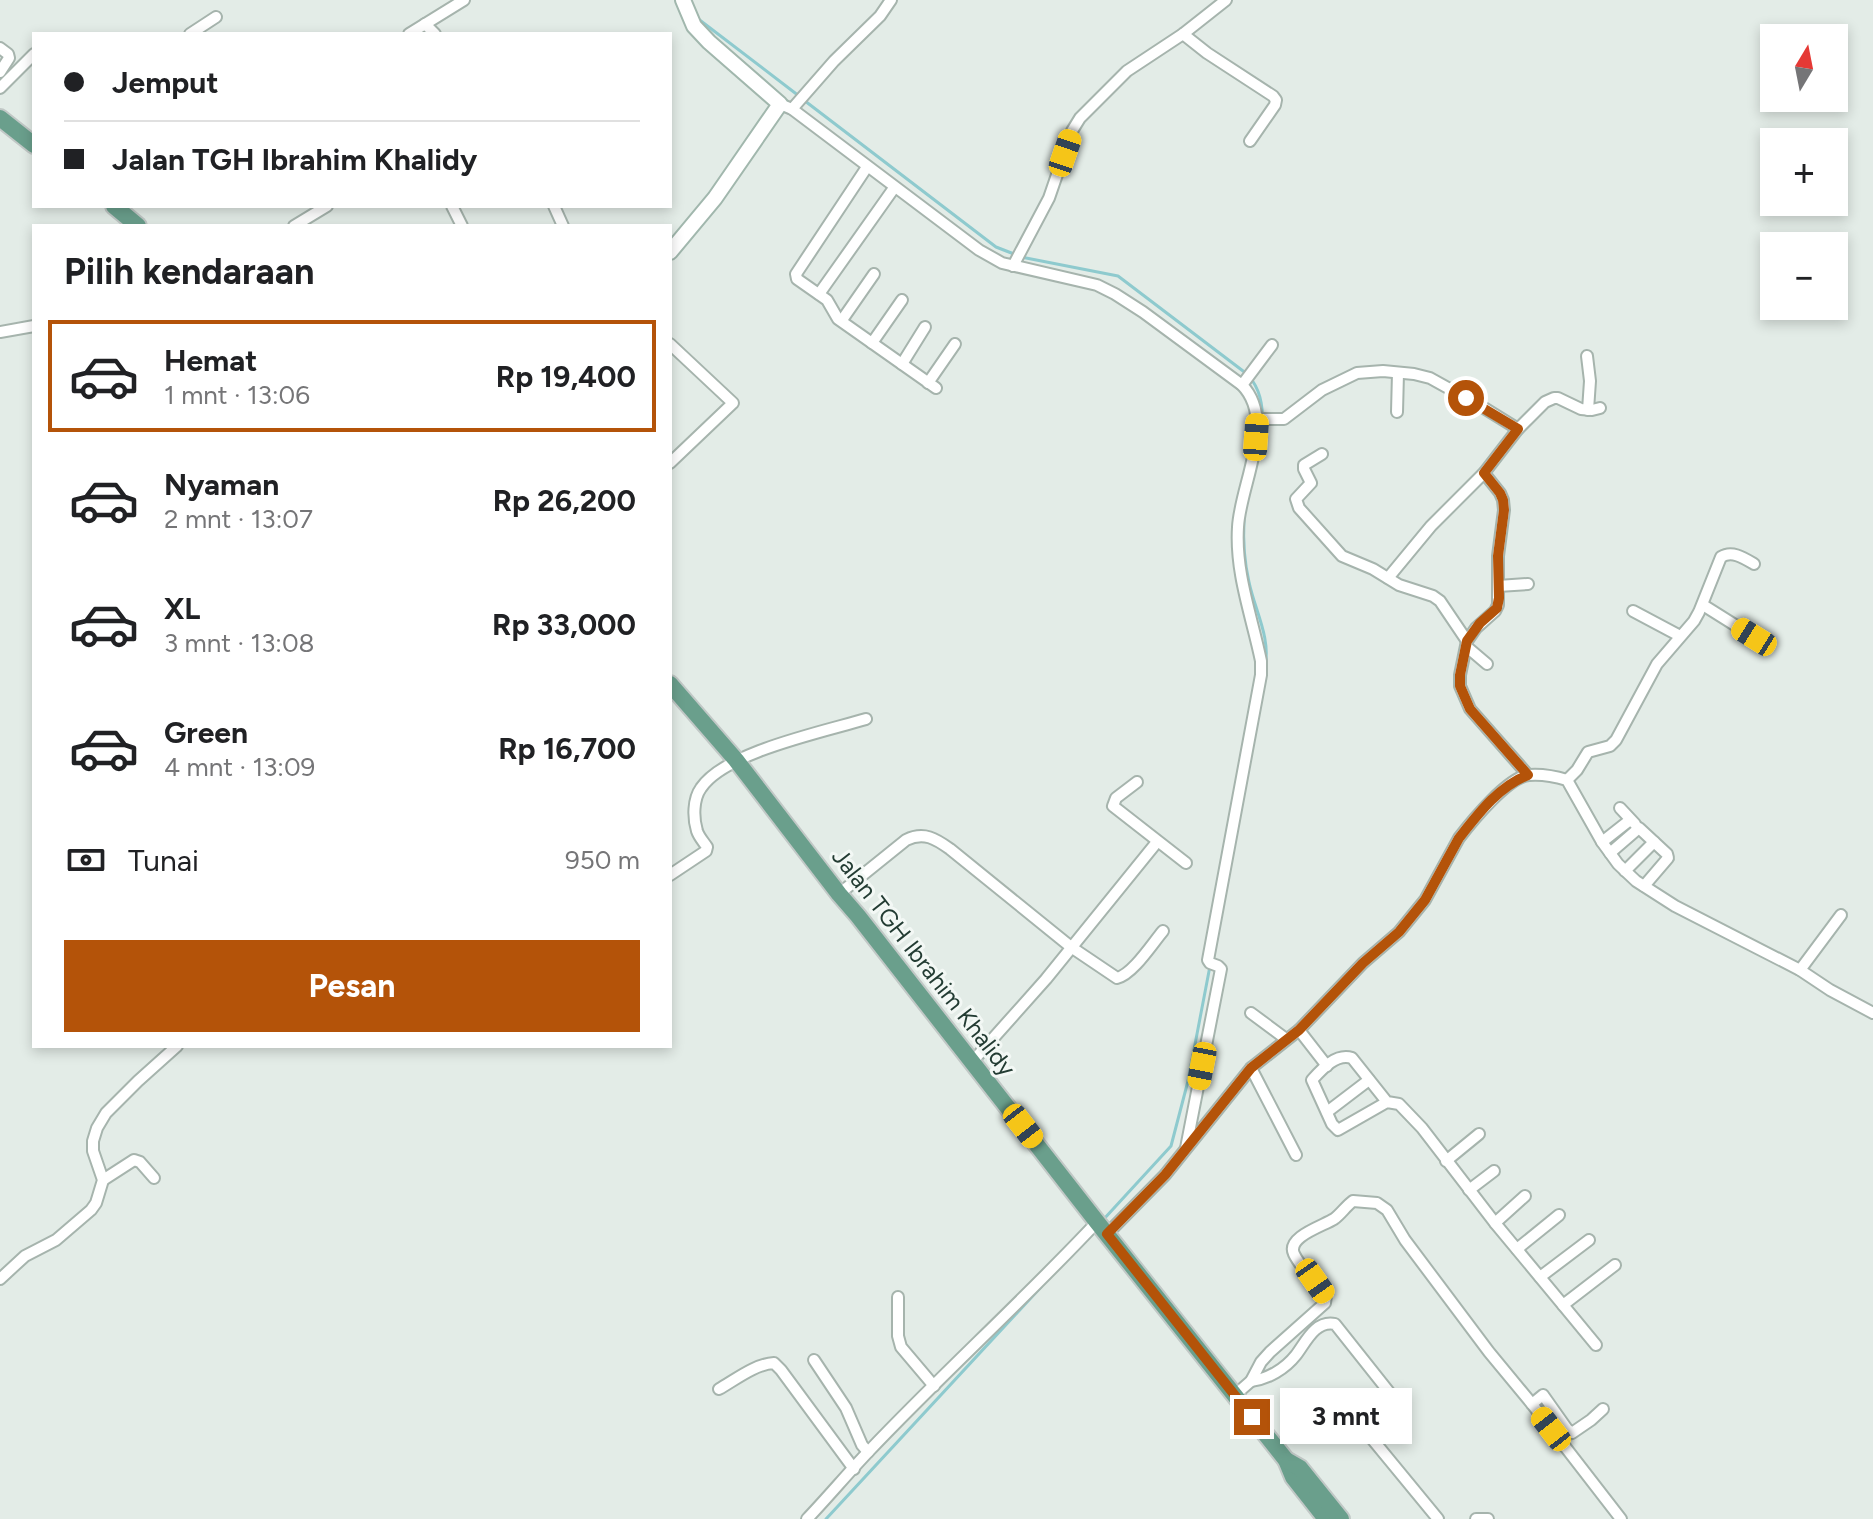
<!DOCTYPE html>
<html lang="id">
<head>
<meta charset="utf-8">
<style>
  :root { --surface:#fff; --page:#f2f2f2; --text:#202124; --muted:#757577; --line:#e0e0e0; --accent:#b45309 }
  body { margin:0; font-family:Figtree,sans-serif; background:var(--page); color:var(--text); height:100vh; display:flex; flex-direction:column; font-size:30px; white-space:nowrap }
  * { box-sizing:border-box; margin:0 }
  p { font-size:26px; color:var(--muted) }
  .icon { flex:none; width:44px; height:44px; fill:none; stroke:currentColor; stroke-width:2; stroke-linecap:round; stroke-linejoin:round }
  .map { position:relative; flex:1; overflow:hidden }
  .drawer { position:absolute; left:32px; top:224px; width:640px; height:824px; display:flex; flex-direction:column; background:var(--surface); border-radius:0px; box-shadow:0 4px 12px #0003 }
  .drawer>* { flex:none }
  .guide { position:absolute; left:32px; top:32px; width:640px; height:176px; border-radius:0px; box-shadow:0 4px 12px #0003; display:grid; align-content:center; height:176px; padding:0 32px; background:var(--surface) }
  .needle { width:52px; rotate:10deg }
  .buttons { position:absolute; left:1760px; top:24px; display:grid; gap:16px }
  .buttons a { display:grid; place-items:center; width:88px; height:88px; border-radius:0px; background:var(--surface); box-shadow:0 4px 12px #0003; font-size:40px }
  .end { position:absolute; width:36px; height:36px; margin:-18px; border:10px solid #b45309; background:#fff; box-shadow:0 0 0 4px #fff }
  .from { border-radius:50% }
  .bubble { position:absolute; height:56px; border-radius:0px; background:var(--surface); box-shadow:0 4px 12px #0003; font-size:26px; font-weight:700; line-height:56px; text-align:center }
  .car { position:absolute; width:24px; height:48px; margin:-24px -12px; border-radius:10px; box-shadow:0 0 6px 2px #0007; background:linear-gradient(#f5c518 24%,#345 0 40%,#f5c518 0 76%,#345 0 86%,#f5c518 0) }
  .guide b { display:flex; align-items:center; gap:28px; height:76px; font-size:30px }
  .guide b+b { border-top:2px solid var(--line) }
  .guide i { width:20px; height:20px; background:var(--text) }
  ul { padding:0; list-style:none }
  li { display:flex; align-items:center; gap:24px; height:112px; margin:0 16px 12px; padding:0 16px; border:4px solid transparent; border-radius:0px }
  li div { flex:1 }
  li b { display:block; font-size:30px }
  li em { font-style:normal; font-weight:700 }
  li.current { border-color:var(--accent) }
  li>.icon { width:72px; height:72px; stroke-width:1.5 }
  h2 { padding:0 32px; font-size:36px; line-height:96px }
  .pay { display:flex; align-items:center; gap:20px; height:88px; padding:0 32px; font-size:30px }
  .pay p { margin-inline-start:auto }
  .button { display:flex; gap:16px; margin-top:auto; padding:16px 32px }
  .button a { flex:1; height:92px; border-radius:0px; background:var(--accent); color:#fff; font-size:32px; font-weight:700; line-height:92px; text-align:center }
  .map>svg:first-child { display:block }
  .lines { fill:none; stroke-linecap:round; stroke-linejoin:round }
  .stream { stroke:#8ecace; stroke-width:3 }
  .street-casing { stroke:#a6b4ad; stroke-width:14 }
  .secondary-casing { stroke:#a1b7ad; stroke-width:18 }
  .primary-casing { stroke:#c1c8c6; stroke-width:20 }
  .street { stroke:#fff; stroke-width:10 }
  .secondary { stroke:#fff; stroke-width:14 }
  .primary { stroke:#6a9f8c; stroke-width:16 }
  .route { stroke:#b45309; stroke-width:10 }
  .labels { text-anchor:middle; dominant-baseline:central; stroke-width:6; stroke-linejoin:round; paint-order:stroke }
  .street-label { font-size:24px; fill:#233c33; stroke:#f3f8f5 }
</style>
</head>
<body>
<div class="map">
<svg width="1873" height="1519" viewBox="0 0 1873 1519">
  <rect width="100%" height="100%" fill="#e3ece7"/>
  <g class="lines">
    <!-- stream -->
    <g class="stream">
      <path d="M 697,18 L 799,96"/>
      <path d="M 805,101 L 996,247 L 1014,254"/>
      <path d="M 1021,257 L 1118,276 L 1247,374"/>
      <path d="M 1252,380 C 1263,396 1264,414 1261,433"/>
      <path d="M 1244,519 C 1243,539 1244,561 1249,582 C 1255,611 1271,637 1265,668"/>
      <path d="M 1103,1220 L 1171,1146 L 1188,1081 L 1210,966"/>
      <path d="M 826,1519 L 1041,1287"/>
    </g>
    <defs>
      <g id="street">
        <path d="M 425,24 L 435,34"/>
        <path d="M 190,34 L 216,17"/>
        <path d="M 409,34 L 464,0"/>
        <path d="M 1183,34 L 1207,53 L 1273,96 L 1276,100 L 1275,105 L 1250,141"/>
        <path d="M 0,48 L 8,54 L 9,58 L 0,72"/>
        <path d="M 0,88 L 34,54"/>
        <path d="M 780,104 L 792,109 L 979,250 L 1002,263 L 1097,285 L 1115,294 L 1143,312 L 1242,385 C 1277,421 1240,485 1238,527 C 1235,573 1252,617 1261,661 L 1261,675 L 1208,960 L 1210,963 L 1218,966 L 1221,969 L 1186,1148"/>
        <path d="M 792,109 L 834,61 L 880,16 L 891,0"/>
        <path d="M 867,167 L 796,274 L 797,279 L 827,300 L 838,319 L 936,388"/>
        <path d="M 452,206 L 462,226"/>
        <path d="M 554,206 L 563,226"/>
        <path d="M 294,226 L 327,206"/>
        <path d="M 1013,266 L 1049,198 L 1072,131 L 1080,118 L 1127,71 L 1183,34 L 1226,0"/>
        <path d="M 819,294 L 894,188"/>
        <path d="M 842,320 L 874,274"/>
        <path d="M 0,332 L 34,326"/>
        <path d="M 872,343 L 902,300"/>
        <path d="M 670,344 L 733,403 L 670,463"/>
        <path d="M 1587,356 L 1590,381 L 1588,410"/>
        <path d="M 902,364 L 925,327"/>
        <path d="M 928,383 L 955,344"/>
        <path d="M 1242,385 L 1272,345"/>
        <path d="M 1397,412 L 1398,373"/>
        <path d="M 1258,419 L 1284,419 L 1322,390 L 1357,373 L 1383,371 L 1414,374 L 1430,378 L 1484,408 L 1518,429"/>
        <path d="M 1322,454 L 1304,465 L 1304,469 L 1311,483 L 1296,499 L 1299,508 L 1342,556 L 1373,569 L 1399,585 L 1433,596 L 1440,601 L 1467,641"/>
        <path d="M 1484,473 L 1500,493 L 1503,500 L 1504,510 L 1498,556 L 1498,605 L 1495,611 L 1476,628 L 1467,641 L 1460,675 L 1460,686 L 1470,709 L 1528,775"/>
        <path d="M 1388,578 L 1431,526 L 1484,473 L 1518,429 L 1545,402 L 1554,398 L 1558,398 L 1581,409 L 1592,410 L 1600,408"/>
        <path d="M 1498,586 L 1528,584"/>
        <path d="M 1703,605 L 1754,637"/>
        <path d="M 1633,611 L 1680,636"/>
        <path d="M 1467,647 L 1487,664"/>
        <path d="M 1567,780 L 1577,770 L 1588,752 L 1610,746 L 1616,740 L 1657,664 L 1694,621 L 1699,612 L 1721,557 C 1732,550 1744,558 1754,564"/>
        <path d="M 1137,782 L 1116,798 L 1113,806 L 1186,863"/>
        <path d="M 1620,808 L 1635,824"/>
        <path d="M 1602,842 L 1630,820"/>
        <path d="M 1610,853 L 1639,828 L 1667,854 L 1668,858 L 1644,886"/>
        <path d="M 1625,871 L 1654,842"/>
        <path d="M 670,875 L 706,851 L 707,847 C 703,841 699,837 697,831 C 693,818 693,799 701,788 C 725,752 823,732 866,719"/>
        <path d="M 839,894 L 906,840 C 924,831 936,839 950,849 L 1071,947 L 1117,978 C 1133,974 1152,944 1163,931"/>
        <path d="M 1800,970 L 1841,915"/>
        <path d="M 1251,1013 L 1286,1039"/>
        <path d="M 1299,1030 L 1327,1066"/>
        <path d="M 972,1062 L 1046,979 L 1157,842"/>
        <path d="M 1251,1068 L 1296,1155"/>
        <path d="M 1387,1102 L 1338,1130 L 1332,1124 L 1312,1080 C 1322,1069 1336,1053 1352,1058 L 1387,1102 L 1399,1104 L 1422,1128 L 1495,1223 L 1563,1305 L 1615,1265"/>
        <path d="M 1327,1112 L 1369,1080"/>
        <path d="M 1446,1161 L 1479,1134"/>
        <path d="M 103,1180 L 134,1160 L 140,1162 L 154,1178"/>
        <path d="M 1469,1190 L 1494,1171"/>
        <path d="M 1495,1223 L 1525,1196"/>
        <path d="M 1107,1234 L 1165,1175 L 1251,1068 L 1299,1030 L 1363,963 L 1399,932 L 1425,900 L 1459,838 C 1472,821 1508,777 1529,775 C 1541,774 1557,777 1567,780 L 1602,842 L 1618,864 L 1636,881 L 1675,906 L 1800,970 L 1830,990 L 1873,1013"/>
        <path d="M 1517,1249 L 1559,1215"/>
        <path d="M 1540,1277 L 1589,1240"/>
        <path d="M 0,1279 L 25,1256 L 56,1240 L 91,1210 L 96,1203 L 103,1180 L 93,1151 L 93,1141 L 97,1128 L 106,1113 L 138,1081 L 177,1046"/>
        <path d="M 898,1297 L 898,1336 L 901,1347 L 934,1386"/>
        <path d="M 1563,1305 L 1596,1345"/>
        <path d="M 814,1360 L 846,1408 L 862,1445 L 868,1452"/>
        <path d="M 1251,1381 C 1268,1379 1285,1369 1296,1355 C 1306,1342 1315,1320 1335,1324 L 1389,1392 C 1389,1410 1371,1421 1373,1440 L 1438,1519"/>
        <path d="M 719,1389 C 735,1380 755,1364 774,1363 L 781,1370 L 854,1469"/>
        <path d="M 1235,1395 L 1251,1381 L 1261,1362 L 1270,1352 L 1325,1303 L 1326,1296 C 1317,1284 1300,1267 1294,1254 C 1286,1237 1323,1226 1334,1219 C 1341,1214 1346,1206 1353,1201 L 1377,1203 L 1387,1210 L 1405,1240 L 1489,1352 L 1532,1404 L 1621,1519"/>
        <path d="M 1532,1404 L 1543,1395 L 1567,1429 L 1572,1433 L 1591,1420 L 1603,1409"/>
        <path d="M 807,1519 C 828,1497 848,1473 869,1451 C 943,1373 1023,1301 1097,1222"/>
        <path d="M 1476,1519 L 1488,1519"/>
      </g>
      <path id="secondary" d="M 670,252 L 715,198 L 780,104 L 709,42 L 694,26 L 683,0"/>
      <g id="primary">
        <path d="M 0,118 L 34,145"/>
        <path d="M 114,206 L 138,226"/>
        <path d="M 670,684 L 736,760 L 839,894 L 858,916 L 1097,1222 L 1286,1460 L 1293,1477 L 1326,1519"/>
        <path d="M 1286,1460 L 1300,1468 L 1341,1519"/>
      </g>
    </defs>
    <!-- street casing -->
    <use href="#street" class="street-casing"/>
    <!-- secondary casing -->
    <use href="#secondary" class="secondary-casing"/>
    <!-- primary casing -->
    <use href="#primary" class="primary-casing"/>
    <!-- street -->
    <use href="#street" class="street"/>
    <!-- secondary -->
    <use href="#secondary" class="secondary"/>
    <!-- primary -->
    <use href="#primary" class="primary"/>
  </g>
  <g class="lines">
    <!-- route -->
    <path class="route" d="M 1252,1417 L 1107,1234 L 1165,1175 L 1251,1068 L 1299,1030 L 1363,963 L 1399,932 L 1425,900 L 1459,838 C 1478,814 1499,786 1528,775 L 1470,709 L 1460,686 L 1460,675 L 1467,641 L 1480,623 L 1497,608 L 1499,598 L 1498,556 L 1504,510 L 1503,500 L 1500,493 L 1484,473 L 1518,429 L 1466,398"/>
  </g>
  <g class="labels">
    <!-- street labels -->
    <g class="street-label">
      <text transform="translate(924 962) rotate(52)">Jalan TGH Ibrahim Khalidy</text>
    </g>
  </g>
</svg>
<div class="buttons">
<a><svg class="needle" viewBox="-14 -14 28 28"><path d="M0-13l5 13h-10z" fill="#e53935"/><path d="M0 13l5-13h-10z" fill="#757577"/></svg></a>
<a>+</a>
<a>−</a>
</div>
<i class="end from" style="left:1466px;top:398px"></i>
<i class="end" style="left:1252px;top:1417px"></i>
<div class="bubble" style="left:1280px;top:1388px;width:132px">3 mnt</div>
<i class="car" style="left:1065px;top:153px;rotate:19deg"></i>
<i class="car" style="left:1256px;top:437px;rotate:4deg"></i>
<i class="car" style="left:1754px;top:637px;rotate:302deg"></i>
<i class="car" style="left:1202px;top:1066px;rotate:191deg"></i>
<i class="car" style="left:1023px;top:1126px;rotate:142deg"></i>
<i class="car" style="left:1315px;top:1281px;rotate:145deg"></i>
<i class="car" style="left:1551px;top:1429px;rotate:322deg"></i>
<div class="guide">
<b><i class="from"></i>Jemput</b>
<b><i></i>Jalan TGH Ibrahim Khalidy</b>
</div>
<section class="drawer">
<h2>Pilih kendaraan</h2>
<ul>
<li class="current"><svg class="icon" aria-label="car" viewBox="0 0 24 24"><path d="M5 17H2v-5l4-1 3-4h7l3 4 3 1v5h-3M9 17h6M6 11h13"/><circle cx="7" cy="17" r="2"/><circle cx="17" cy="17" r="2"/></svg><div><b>Hemat</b><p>1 mnt · 13:06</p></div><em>Rp 19,400</em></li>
<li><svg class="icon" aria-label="car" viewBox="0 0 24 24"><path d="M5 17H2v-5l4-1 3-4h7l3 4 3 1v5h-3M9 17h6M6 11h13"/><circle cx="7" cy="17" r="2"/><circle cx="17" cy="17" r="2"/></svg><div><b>Nyaman</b><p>2 mnt · 13:07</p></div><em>Rp 26,200</em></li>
<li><svg class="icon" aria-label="car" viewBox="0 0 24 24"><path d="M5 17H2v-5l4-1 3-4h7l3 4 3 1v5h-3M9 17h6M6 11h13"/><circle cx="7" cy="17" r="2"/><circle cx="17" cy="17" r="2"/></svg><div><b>XL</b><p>3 mnt · 13:08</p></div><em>Rp 33,000</em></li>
<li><svg class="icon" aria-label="car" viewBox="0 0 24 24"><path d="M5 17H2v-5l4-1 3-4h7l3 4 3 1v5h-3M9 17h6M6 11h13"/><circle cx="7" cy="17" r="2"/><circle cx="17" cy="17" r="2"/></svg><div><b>Green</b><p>4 mnt · 13:09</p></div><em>Rp 16,700</em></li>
</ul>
<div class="pay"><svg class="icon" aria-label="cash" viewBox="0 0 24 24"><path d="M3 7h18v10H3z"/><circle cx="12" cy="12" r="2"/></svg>Tunai<p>950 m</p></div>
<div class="button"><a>Pesan</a></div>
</section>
</div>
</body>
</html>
